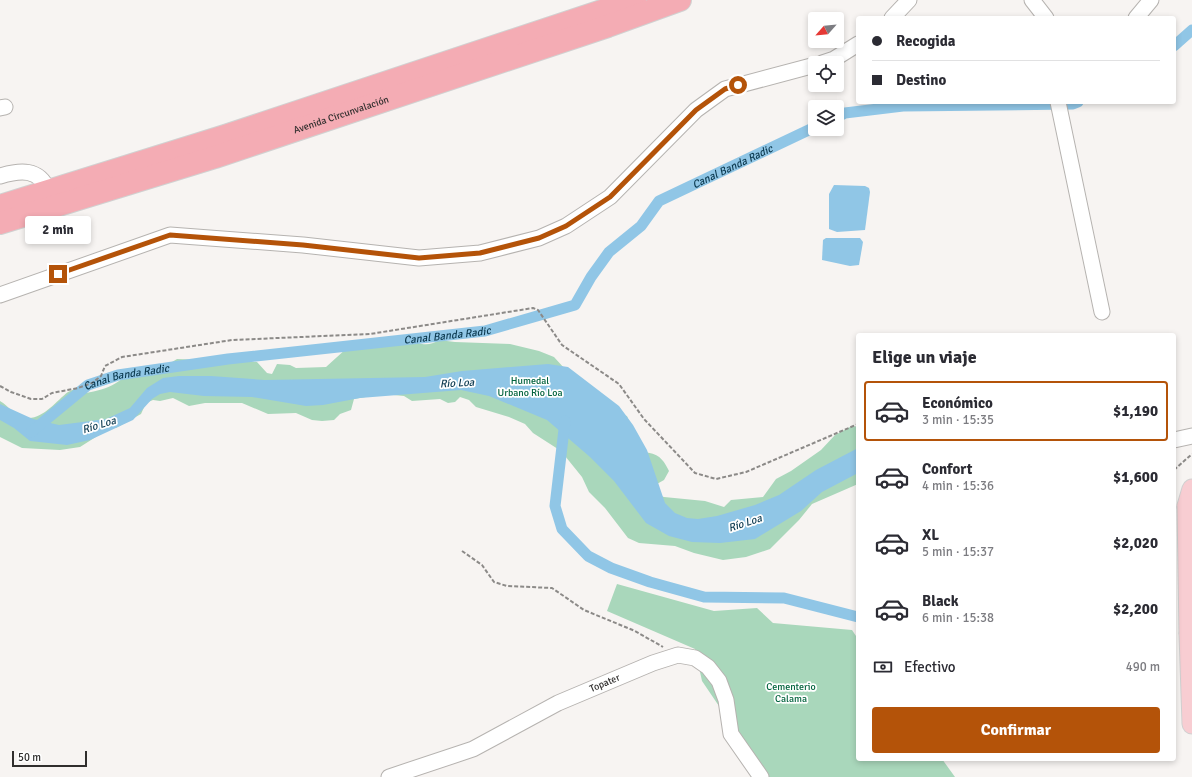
<!DOCTYPE html>
<html lang="es">
<head>
<meta charset="utf-8">
<style>
  :root { --surface:#fff; --page:#f7f7f7; --text:#2b2b33; --muted:#7c7c81; --line:#e1e1e2; --accent:#b45309 }
  body { margin:0; font-family:Signika,sans-serif; background:var(--page); color:var(--text); height:100vh; display:flex; flex-direction:column; font-size:15px; white-space:nowrap }
  * { box-sizing:border-box; margin:0 }
  p { font-size:13px; color:var(--muted) }
  .icon { flex:none; width:22px; height:22px; fill:none; stroke:currentColor; stroke-width:2; stroke-linecap:round; stroke-linejoin:round }
  .map { position:relative; flex:1; overflow:hidden }
  .details { position:absolute; left:856px; top:333px; width:320px; height:428px; display:flex; flex-direction:column; background:var(--surface); border-radius:4px; box-shadow:0 2px 6px #0003 }
  .details>* { flex:none }
  .guide { position:absolute; left:856px; top:16px; width:320px; height:88px; border-radius:4px; box-shadow:0 2px 6px #0003; display:grid; align-content:center; height:88px; padding:0 16px; background:var(--surface) }
  .needle { width:26px; rotate:243deg }
  .tools { position:absolute; left:808px; top:12px; display:grid; gap:8px }
  .tools a { display:grid; place-items:center; width:36px; height:36px; border-radius:4px; background:var(--surface); box-shadow:0 2px 6px #0003; font-size:20px }
  .scale { position:absolute; left:12px; bottom:10px; width:75px; box-sizing:border-box; padding-left:4px; border:2px solid #302e2d; border-top:0; font-size:11px; line-height:14px; white-space:nowrap; color:#302e2d; -webkit-text-stroke:3px #fff; paint-order:stroke }
  .end { position:absolute; width:18px; height:18px; margin:-9px; border:5px solid #b45309; background:#fff; box-shadow:0 0 0 2px #fff }
  .from { border-radius:50% }
  .bubble { position:absolute; height:28px; border-radius:4px; background:var(--surface); box-shadow:0 2px 6px #0003; font-size:13px; font-weight:700; line-height:28px; text-align:center }
  .guide b { display:flex; align-items:center; gap:14px; height:38px; font-size:15px }
  .guide b+b { border-top:1px solid var(--line) }
  .guide i { width:10px; height:10px; background:var(--text) }
  ul { padding:0; list-style:none }
  li { display:flex; align-items:center; gap:12px; height:60px; margin:0 8px 6px; padding:0 8px; border:2px solid transparent; border-radius:4px }
  li div { flex:1 }
  li b { display:block; font-size:15px }
  li em { font-style:normal; font-weight:700 }
  li.on { border-color:var(--accent) }
  li>.icon { width:36px; height:36px; stroke-width:1.5 }
  h2 { padding:0 16px; font-size:18px; line-height:48px }
  .pay { display:flex; align-items:center; gap:10px; height:44px; padding:0 16px; font-size:15px }
  .pay p { margin-inline-start:auto }
  .cta { display:flex; gap:8px; margin-top:auto; padding:8px 16px }
  .cta a { flex:1; height:46px; border-radius:4px; background:var(--accent); color:#fff; font-size:16px; font-weight:700; line-height:46px; text-align:center }
  .map>svg:first-child { display:block }
  .green { fill:#a9d7bb }
  .water { fill:#90c6e6 }
  .lines { fill:none; stroke-linecap:round; stroke-linejoin:round }
  .canal { stroke:#90c6e6; stroke-width:11 }
  .minor-casing { stroke:#b6b3b0; stroke-width:17 }
  .major-casing { stroke:#d1d1d1; stroke-width:21 }
  .highway-casing { stroke:#d1d1d1; stroke-width:24 }
  .path { stroke:#8c8a88; stroke-width:2; stroke-dasharray:4 2; stroke-linecap:butt }
  .minor { stroke:#fff; stroke-width:15 }
  .major { stroke:#f8cdd2; stroke-width:19 }
  .highway { stroke:#f4acb4; stroke-width:22 }
  .major-bridge-casing { stroke:#d1d1d1; stroke-width:21; stroke-linecap:butt }
  .major-bridge { stroke:#f8cdd2; stroke-width:19 }
  .route { stroke:#b45309; stroke-width:5 }
  .labels { text-anchor:middle; dominant-baseline:central; stroke-width:3.5; stroke-linejoin:round; paint-order:stroke }
  .street-label { font-size:10px; fill:#302e2d; stroke:#fff }
  .park-label { font-size:10px; fill:#02633d; stroke:#fff }
  .water-label { font-size:11px; font-style:italic; fill:#0b394f; stroke:#fff }
</style>
</head>
<body>
<div class="map">
<svg width="1192" height="777" viewBox="0 0 1192 777">
  <rect width="100%" height="100%" fill="#f7f4f2"/>
  <!-- green -->
  <g class="green">
    <path d="M 406,339 C 418,343 427,348 439,340 L 455,342 L 510,344 L 539,351 L 554,357 L 565,369 L 618,414 L 627,416 L 641,452 C 656,453 662,456 669,471 L 664,480 L 648,489 L 652,493 L 664,497 L 705,501 L 724,507 L 731,500 L 763,497 L 776,479 L 791,471 L 821,450 L 835,435 L 850,427 L 858,426 L 858,484 L 812,504 L 799,520 L 770,549 L 746,557 L 723,560 L 694,553 L 675,546 L 639,543 L 628,538 L 605,508 L 589,492 L 582,477 L 561,451 L 533,433 L 525,424 L 509,417 L 476,407 L 469,400 L 460,397 L 455,402 L 448,403 L 440,399 L 412,401 L 404,396 L 383,394 L 354,399 L 351,410 L 340,414 L 334,420 L 322,421 L 312,420 L 296,413 L 268,414 L 242,403 L 205,403 L 189,406 L 173,398 L 160,401 L 153,400 L 146,403 L 141,414 L 116,428 L 110,428 L 80,447 L 60,450 L 22,448 L 0,437 L 0,401 C 9,406 12,414 23,417 C 40,423 56,401 68,392 C 71,390 76,389 80,387 L 86,393 C 96,391 107,389 116,383 C 129,375 149,357 164,370 L 170,368 L 172,362 L 177,359 L 203,360 L 226,356 L 243,361 L 257,362 L 267,373 L 272,374 L 277,364 L 290,365 L 296,368 L 326,367 L 347,348 Z"/>
    <path d="M 617,584 L 714,611 L 757,608 L 773,623 L 852,630 L 858,639 L 858,759 L 942,759 L 955,777 L 767,777 L 702,681 L 695,649 L 607,611 Z"/>
  </g>
  <!-- water -->
  <g class="water">
    <path d="M 834,185 L 865,186 L 869,188 L 870,192 L 865,230 L 837,232 L 829,229 L 829,194 Z"/>
    <path d="M 826,238 L 860,238 L 863,242 L 859,265 L 850,266 L 822,260 L 823,240 Z"/>
    <path d="M 548,364 L 568,367 L 619,406 L 633,425 L 647,450 L 665,503 L 675,513 L 687,518 L 698,519 L 717,516 L 755,505 L 779,495 L 816,470 L 858,448 L 858,473 L 822,492 L 801,511 L 755,539 L 720,543 L 692,542 L 669,536 L 646,523 L 614,481 L 590,457 L 547,420 L 489,396 L 461,390 L 360,398 L 323,405 L 306,406 L 252,397 L 204,396 L 170,392 L 160,394 L 152,399 L 133,420 L 90,440 L 67,445 L 30,441 L 14,428 L 0,420 L 0,404 L 33,419 L 59,425 L 106,419 L 130,408 L 147,388 L 163,378 L 179,376 L 211,376 L 265,380 L 425,377 L 462,371 Z"/>
  </g>
  <g class="lines">
    <!-- canal -->
    <g class="canal">
      <path d="M 1174,46 L 1192,30"/>
      <path d="M 837,117 L 845,113 L 903,106 L 1073,104 L 1078,102"/>
      <path d="M 565,421 L 555,506 L 562,529 L 588,556 L 611,568 L 650,582 L 704,597 L 784,598 L 858,617"/>
      <path id="s1" d="M 31,432 L 88,385 L 118,375 L 228,359 L 485,331 L 575,305 L 591,277 L 609,252 L 641,226 L 659,201 L 815,127"/>
    </g>
    <defs>
      <g id="minor">
        <path d="M 1032,0 L 1046,18"/>
        <path d="M 892,18 L 909,0"/>
        <path d="M 1136,18 L 1151,0"/>
        <path d="M 822,63 L 834,59 L 858,44"/>
        <path d="M 1058,102 L 1102,312"/>
        <path d="M 0,108 L 5,107"/>
        <path d="M 0,176 C 20,170 39,168 48,190"/>
        <path d="M 0,295 L 170,235 L 303,245 L 419,258 L 480,253 L 539,238 L 566,226 L 610,197 L 696,110 L 725,89 L 815,65"/>
        <path d="M 1174,440 L 1192,436"/>
        <path id="s2" d="M 389,777 L 473,749 L 558,703 L 653,663 L 678,655 L 695,658 L 708,667 L 719,681 L 726,700 L 731,734 L 761,777"/>
      </g>
      <g id="major">
        <path d="M 1187,506 L 1192,489"/>
        <path d="M 1189,634 L 1192,724"/>
      </g>
      <g id="highway">
        <path d="M 0,206 L 225,136 L 635,0"/>
        <path id="s3" d="M 0,223 L 215,157 L 608,26 L 680,0"/>
      </g>
    </defs>
    <!-- minor casing -->
    <use href="#minor" class="minor-casing"/>
    <!-- major casing -->
    <use href="#major" class="major-casing"/>
    <!-- highway casing -->
    <use href="#highway" class="highway-casing"/>
    <!-- path -->
    <g class="path">
      <path d="M 0,386 L 11,392 L 31,399 L 42,399 L 52,393 L 78,388 L 92,383 L 101,376 L 105,366 L 122,357 L 232,340 L 370,334 L 533,308 L 538,310 L 562,345 L 619,384 L 644,419 L 695,473 L 716,479 L 746,472 L 858,424"/>
      <path d="M 1174,470 L 1192,454"/>
      <path d="M 462,551 L 482,565 L 494,582 L 507,586 L 552,588 L 584,610 L 635,631 L 663,647"/>
    </g>
    <!-- minor -->
    <use href="#minor" class="minor"/>
    <!-- major -->
    <use href="#major" class="major"/>
    <!-- highway -->
    <use href="#highway" class="highway"/>
    <defs>
      <path id="major-bridge" d="M 1187,506 L 1189,634"/>
    </defs>
    <!-- major-bridge casing -->
    <use href="#major-bridge" class="major-bridge-casing"/>
    <!-- major-bridge -->
    <use href="#major-bridge" class="major-bridge"/>
  </g>
  <g class="lines">
    <!-- route -->
    <path class="route" d="M 58,274 L 170,235 L 303,245 L 419,258 L 480,253 L 539,238 L 566,226 L 610,197 L 696,110 L 725,89 L 738,85"/>
  </g>
  <g class="labels">
    <!-- street labels -->
    <g class="street-label">
      <text stroke="none"><textPath href="#s3" startOffset="358">Avenida Circunvalación</textPath></text>
      <text stroke="none"><textPath href="#s2" startOffset="236">Topater</textPath></text>
    </g>
    <!-- park labels -->
    <g class="park-label">
      <text x="530" y="381">Humedal<tspan x="530" dy="12">Urbano Río Loa</tspan></text>
      <text x="791" y="687">Cementerio<tspan x="791" dy="12">Calama</tspan></text>
    </g>
    <!-- water labels -->
    <g class="water-label">
      <text stroke="none"><textPath href="#s1" startOffset="785">Canal Banda Radic</textPath></text>
      <text stroke="none"><textPath href="#s1" startOffset="437">Canal Banda Radic</textPath></text>
      <text stroke="none"><textPath href="#s1" startOffset="113">Canal Banda Radic</textPath></text>
      <text transform="translate(457 383) rotate(-3)">Río Loa</text>
      <text transform="translate(99 425) rotate(-17)">Río Loa</text>
      <text transform="translate(745 523) rotate(-18)">Río Loa</text>
    </g>
  </g>
</svg>
<div class="tools">
<a><svg class="needle" viewBox="-14 -14 28 28"><path d="M0-13l5 13h-10z" fill="#e53935"/><path d="M0 13l5-13h-10z" fill="#7c7c81"/></svg></a>
<a><svg class="icon" aria-label="locate" viewBox="0 0 24 24"><circle cx="12" cy="12" r="6"/><path d="M12 2v4M12 18v4M2 12h4M18 12h4"/></svg></a>
<a><svg class="icon" aria-label="layers" viewBox="0 0 24 24"><path d="M12 4l9 5-9 5-9-5zM3 14l9 5 9-5"/></svg></a>
</div>
<div class="scale">50 m</div>
<i class="end from" style="left:738px;top:85px"></i>
<i class="end" style="left:58px;top:274px"></i>
<div class="bubble" style="left:25px;top:216px;width:66px">2 min</div>
<div class="guide">
<b><i class="from"></i>Recogida</b>
<b><i></i>Destino</b>
</div>
<section class="details">
<h2>Elige un viaje</h2>
<ul>
<li class="on"><svg class="icon" aria-label="car" viewBox="0 0 24 24"><path d="M5 17H2v-5l4-1 3-4h7l3 4 3 1v5h-3M9 17h6M6 11h13"/><circle cx="7" cy="17" r="2"/><circle cx="17" cy="17" r="2"/></svg><div><b>Económico</b><p>3 min · 15:35</p></div><em>$1,190</em></li>
<li><svg class="icon" aria-label="car" viewBox="0 0 24 24"><path d="M5 17H2v-5l4-1 3-4h7l3 4 3 1v5h-3M9 17h6M6 11h13"/><circle cx="7" cy="17" r="2"/><circle cx="17" cy="17" r="2"/></svg><div><b>Confort</b><p>4 min · 15:36</p></div><em>$1,600</em></li>
<li><svg class="icon" aria-label="car" viewBox="0 0 24 24"><path d="M5 17H2v-5l4-1 3-4h7l3 4 3 1v5h-3M9 17h6M6 11h13"/><circle cx="7" cy="17" r="2"/><circle cx="17" cy="17" r="2"/></svg><div><b>XL</b><p>5 min · 15:37</p></div><em>$2,020</em></li>
<li><svg class="icon" aria-label="car" viewBox="0 0 24 24"><path d="M5 17H2v-5l4-1 3-4h7l3 4 3 1v5h-3M9 17h6M6 11h13"/><circle cx="7" cy="17" r="2"/><circle cx="17" cy="17" r="2"/></svg><div><b>Black</b><p>6 min · 15:38</p></div><em>$2,200</em></li>
</ul>
<div class="pay"><svg class="icon" aria-label="cash" viewBox="0 0 24 24"><path d="M3 7h18v10H3z"/><circle cx="12" cy="12" r="2"/></svg>Efectivo<p>490 m</p></div>
<div class="cta"><a>Confirmar</a></div>
</section>
</div>
</body>
</html>
